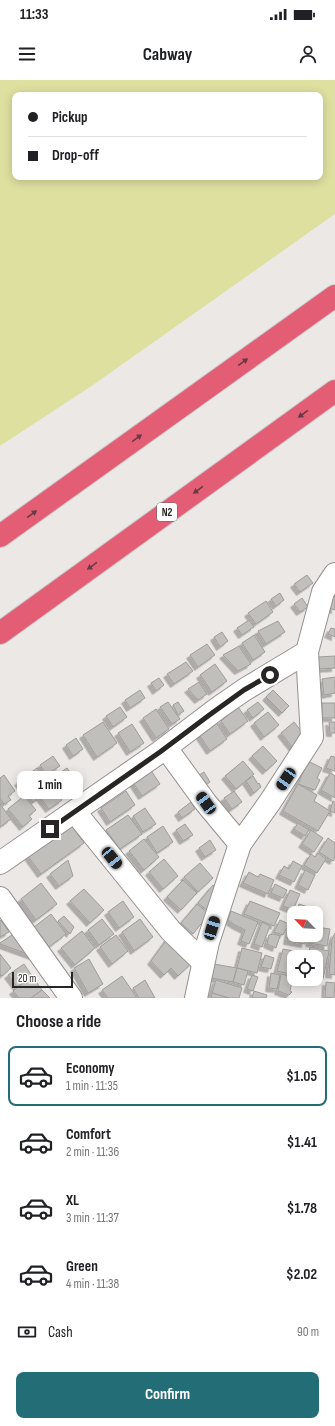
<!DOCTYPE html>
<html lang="en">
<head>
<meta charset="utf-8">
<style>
  :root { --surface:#fff; --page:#f2f2f2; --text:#202124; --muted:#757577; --line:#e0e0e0; --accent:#236d76 }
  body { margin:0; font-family:"Sofia Sans Condensed",sans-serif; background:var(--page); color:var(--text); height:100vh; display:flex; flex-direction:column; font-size:15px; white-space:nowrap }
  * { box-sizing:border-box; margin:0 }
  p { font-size:13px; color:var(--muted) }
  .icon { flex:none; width:22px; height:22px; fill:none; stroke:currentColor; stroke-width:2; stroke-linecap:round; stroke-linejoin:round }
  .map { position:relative; height:918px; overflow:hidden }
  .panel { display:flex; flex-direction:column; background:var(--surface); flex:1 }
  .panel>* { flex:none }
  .hud { position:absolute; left:12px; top:12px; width:311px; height:88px; border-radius:8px; box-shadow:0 2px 10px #0003; display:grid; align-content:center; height:88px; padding:0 16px; background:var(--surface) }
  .needle { width:26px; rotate:295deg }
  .buttons { position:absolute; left:287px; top:826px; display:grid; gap:8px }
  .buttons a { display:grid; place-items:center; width:36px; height:36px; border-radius:8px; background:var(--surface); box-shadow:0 2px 10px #0003; font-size:20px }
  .scale { position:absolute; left:12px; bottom:10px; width:61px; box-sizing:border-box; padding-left:4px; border:2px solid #282625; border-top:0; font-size:11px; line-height:14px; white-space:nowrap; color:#282625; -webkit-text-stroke:3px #fff; paint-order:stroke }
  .end { position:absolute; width:18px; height:18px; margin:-9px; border:5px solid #282625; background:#fff; box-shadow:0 0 0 2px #fff }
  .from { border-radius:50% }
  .bubble { position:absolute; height:28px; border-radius:8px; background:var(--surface); box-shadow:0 2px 10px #0003; font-size:13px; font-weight:700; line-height:28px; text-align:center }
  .car { position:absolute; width:12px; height:24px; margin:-12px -6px; border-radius:5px; box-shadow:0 0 3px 1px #0007; background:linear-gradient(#222 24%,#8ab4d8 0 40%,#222 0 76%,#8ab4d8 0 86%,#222 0) }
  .hud b { display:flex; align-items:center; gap:14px; height:38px; font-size:15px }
  .hud b+b { border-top:1px solid var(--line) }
  .hud i { width:10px; height:10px; background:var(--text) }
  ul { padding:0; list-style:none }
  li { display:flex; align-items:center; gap:12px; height:60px; margin:0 8px 6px; padding:0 8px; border:2px solid transparent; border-radius:8px }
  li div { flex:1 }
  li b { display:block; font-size:15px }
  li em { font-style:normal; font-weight:700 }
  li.selected { border-color:var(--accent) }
  li>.icon { width:36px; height:36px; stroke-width:1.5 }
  h2 { padding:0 16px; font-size:18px; line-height:48px }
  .pay { display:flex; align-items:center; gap:10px; height:44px; padding:0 16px; font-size:15px }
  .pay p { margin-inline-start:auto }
  .button { display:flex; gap:8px; margin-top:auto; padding:8px 16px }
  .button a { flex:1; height:46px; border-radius:8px; background:var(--accent); color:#fff; font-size:16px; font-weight:700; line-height:46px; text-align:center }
  .status { display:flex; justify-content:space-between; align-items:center; height:28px; padding:0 20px; background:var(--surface); direction:ltr }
  .status svg { height:11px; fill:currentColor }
  header { display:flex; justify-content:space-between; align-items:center; height:52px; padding:0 16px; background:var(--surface); font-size:18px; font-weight:700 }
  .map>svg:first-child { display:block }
  .green { fill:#dee0a0; fill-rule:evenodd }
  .building { fill:#c1bfbb; stroke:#9f9d9a; filter:url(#shadow) }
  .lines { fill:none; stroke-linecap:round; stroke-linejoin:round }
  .minor-casing { stroke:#94908f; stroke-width:24 }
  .highway-casing { stroke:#c7c7c6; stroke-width:24 }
  .minor { stroke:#fff; stroke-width:22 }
  .highway { stroke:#e35e75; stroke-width:22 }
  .oneway { fill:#693a41 }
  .route { stroke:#282625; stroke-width:5 }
  .labels { text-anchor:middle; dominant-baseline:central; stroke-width:3; stroke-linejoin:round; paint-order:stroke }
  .shield { fill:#fff; stroke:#686766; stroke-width:1 }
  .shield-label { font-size:11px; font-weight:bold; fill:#282625 }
</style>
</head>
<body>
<div class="status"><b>11:33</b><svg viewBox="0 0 49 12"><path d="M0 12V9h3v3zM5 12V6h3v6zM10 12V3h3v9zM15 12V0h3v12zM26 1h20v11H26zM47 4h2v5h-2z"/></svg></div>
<header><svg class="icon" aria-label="menu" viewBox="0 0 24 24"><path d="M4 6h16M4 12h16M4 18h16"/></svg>Cabway<svg class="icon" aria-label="person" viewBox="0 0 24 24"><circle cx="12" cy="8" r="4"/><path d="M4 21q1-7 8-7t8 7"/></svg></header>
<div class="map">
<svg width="335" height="918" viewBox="0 0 335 918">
  <defs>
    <filter id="shadow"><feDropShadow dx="-3.5" dy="3.5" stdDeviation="0" flood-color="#0004"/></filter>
  </defs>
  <rect width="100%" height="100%" fill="#ece8e6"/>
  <!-- green -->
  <path class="green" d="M 0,0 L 335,0 L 335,134 L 93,305 L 0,366 ZM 15,15 L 320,15 L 320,97 L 15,97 Z"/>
  <!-- building -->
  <g class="building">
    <path d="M 307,495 L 313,503 L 300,512 L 294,504 Z"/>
    <path d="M 280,513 L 284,520 L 276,526 L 271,519 Z"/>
    <path d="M 335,514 L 335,530 L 326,527 L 331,516 L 334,517 Z"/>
    <path d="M 302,518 L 308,527 L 300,532 L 294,524 Z"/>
    <path d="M 266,521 L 273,532 L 256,544 L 248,533 Z"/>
    <path d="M 249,540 L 254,547 L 242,555 L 237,548 Z"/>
    <path d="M 278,541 L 285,552 L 266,564 L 258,551 Z"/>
    <path d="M 331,548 L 335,549 L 335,557 L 328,554 Z"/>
    <path d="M 222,552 L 228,561 L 220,567 L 214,557 Z"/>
    <path d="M 254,555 L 265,572 L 253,580 L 242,563 Z"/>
    <path d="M 207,564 L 215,575 L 198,587 L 190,575 Z"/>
    <path d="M 239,566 L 251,584 L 238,591 L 223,575 Z"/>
    <path d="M 335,576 L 335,588 L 319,589 L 318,577 Z"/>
    <path d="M 186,582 L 193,591 L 174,604 L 167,594 Z"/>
    <path d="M 215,584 L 227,601 L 212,612 L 200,595 Z"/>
    <path d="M 335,597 L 335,613 L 324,615 L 322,599 Z"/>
    <path d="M 159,598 L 164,605 L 156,611 L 151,603 Z"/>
    <path d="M 199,602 L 207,614 L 198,620 L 188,609 Z"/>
    <path d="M 140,610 L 145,618 L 130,628 L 125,620 Z"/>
    <path d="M 273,610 L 289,626 L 282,633 L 266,617 Z"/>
    <path d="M 168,622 L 180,639 L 172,644 L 160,627 Z"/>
    <path d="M 178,622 L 184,631 L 178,635 L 173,625 Z"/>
    <path d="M 258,622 L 264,629 L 253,638 L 247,630 Z"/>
    <rect x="322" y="623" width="13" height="15"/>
    <path d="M 120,627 L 127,637 L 113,647 L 106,636 Z"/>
    <path d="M 238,627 L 248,641 L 230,654 L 221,641 Z"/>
    <path d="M 156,629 L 169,649 L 156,658 L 143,638 Z"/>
    <path d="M 268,632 L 279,645 L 264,657 L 254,643 Z"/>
    <path d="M 103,642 L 117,663 L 97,677 L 83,655 Z"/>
    <path d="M 216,642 L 227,659 L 210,671 L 198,653 Z"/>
    <path d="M 294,642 L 306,657 L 293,668 L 281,653 Z"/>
    <path d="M 329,642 L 335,642 L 335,653 L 330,653 Z"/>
    <path d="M 132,644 L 144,663 L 130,672 L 118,653 Z"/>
    <path d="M 76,658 L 83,669 L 73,676 L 66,665 Z"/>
    <path d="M 263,666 L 277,681 L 266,691 L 252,676 Z"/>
    <path d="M 53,676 L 60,686 L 46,695 L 40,685 Z"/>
    <path d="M 331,676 L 335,677 L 335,691 L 326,688 Z"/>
    <path d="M 243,681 L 254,694 L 236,709 L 225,696 Z"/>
    <path d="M 308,681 L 322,688 L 317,698 L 320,700 L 315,710 L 298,704 Z"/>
    <path d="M 37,688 L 62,720 L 49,729 L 40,717 L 33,722 L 18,702 Z"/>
    <path d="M 67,688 L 77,702 L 60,713 L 51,699 Z"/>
    <path d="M 150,689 L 160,704 L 142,716 L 132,701 Z"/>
    <path d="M 204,692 L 210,702 L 203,707 L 196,697 Z"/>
    <path d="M 330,693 L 335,696 L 335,718 L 321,710 Z"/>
    <path d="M 4,695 L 15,711 L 8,716 L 11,720 L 4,724 L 0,718 L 0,698 Z"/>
    <path d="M 253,696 L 258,704 L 259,703 L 261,707 L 254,713 L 246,701 Z"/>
    <path d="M 298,704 L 317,715 L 314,721 L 330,731 L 318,751 L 283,731 Z"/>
    <path d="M 126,711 L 135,725 L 110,742 L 101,728 Z"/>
    <path d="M 234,711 L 242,722 L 232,729 L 224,718 Z"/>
    <path d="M 24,716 L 36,730 L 29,736 L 32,739 L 23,747 L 8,729 Z"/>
    <path d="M 333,721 L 335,722 L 335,733 L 330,731 Z"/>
    <path d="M 191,722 L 195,729 L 182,738 L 178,732 Z"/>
    <path d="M 0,724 L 11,739 L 0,747 Z"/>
    <path d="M 145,728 L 156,744 L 143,752 L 133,736 Z"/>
    <path d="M 128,735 L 142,754 L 120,769 L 106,750 Z"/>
    <path d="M 298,743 L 309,750 L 305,756 L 294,749 Z"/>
    <path d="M 185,744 L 193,755 L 183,761 L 176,750 Z"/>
    <path d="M 71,745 L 84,763 L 41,794 L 28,776 Z"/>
    <path d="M 163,746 L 173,762 L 157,773 L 147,757 Z"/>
    <path d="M 311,750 L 323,758 L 314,772 L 302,764 Z"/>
    <path d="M 328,758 L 335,763 L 335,778 L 333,781 L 319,772 Z"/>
    <path d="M 144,759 L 159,777 L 144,790 L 129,771 Z"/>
    <path d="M 210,760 L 216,770 L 205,777 L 199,768 Z"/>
    <path d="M 318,773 L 326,779 L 317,793 L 304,785 L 311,774 L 315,777 Z"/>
    <path d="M 164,779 L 178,796 L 163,809 L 149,792 Z"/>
    <path d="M 68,780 L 73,796 L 59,806 L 50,794 Z"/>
    <path d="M 293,781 L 302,786 L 294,802 L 279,795 L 284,786 L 289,789 Z"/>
    <path d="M 200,783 L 213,798 L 198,812 L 184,797 Z"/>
    <path d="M 305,790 L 315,795 L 308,810 L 298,805 Z"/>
    <path d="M 249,792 L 258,797 L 260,794 L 274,800 L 268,814 L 243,803 Z"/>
    <path d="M 183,800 L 197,813 L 181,830 L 167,817 Z"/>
    <path d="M 41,803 L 57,824 L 36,840 L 21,819 Z"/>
    <path d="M 275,804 L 287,810 L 283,818 L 271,813 Z"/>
    <path d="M 213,805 L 221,810 L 207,830 L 198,823 Z"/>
    <path d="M 84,809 L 104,830 L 90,843 L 70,821 Z"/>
    <path d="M 290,810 L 300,814 L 293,830 L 283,826 Z"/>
    <path d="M 123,821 L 134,837 L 119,848 L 108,832 Z"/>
    <path d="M 250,821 L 280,833 L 274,846 L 244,834 Z"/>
    <path d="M 197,824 L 209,834 L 193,854 L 181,843 Z"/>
    <path d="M 299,824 L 311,828 L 310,833 L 296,833 Z"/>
    <path d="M 231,831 L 258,842 L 249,864 L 241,861 L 245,850 L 235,845 L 228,840 Z"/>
    <path d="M 51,834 L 66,854 L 49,867 L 34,847 Z"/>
    <path d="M 64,836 L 74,847 L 70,854 L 58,841 Z"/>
    <path d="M 102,839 L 114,854 L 99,865 L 88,850 Z"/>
    <path d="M 140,839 L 153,857 L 134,871 L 122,852 Z"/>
    <path d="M 1,840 L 9,852 L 0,857 L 0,841 Z"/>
    <path d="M 280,840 L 289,844 L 283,855 L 274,852 Z"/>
    <path d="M 291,840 L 294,841 L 294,855 L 306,855 L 305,864 L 287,861 Z"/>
    <path d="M 262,842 L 270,846 L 262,867 L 254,864 Z"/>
    <path d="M 316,847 L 330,849 L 327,866 L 309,863 L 311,855 L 316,855 Z"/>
    <path d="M 18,851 L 33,876 L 0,864 L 0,863 Z"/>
    <path d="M 82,851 L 95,868 L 75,885 L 61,868 Z"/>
    <path d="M 335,853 L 335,895 L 329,894 L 332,859 Z"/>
    <path d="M 274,854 L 280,856 L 276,868 L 267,864 L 269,855 Z"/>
    <path d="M 116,855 L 128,871 L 112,884 L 100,867 Z"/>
    <path d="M 170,855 L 196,879 L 178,896 L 171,888 L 164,895 L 151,881 Z"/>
    <path d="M 310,867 L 329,871 L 323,899 L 316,897 L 316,877 L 308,877 Z"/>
    <path d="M 242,868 L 262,873 L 257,893 L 237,888 Z"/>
    <path d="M 283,869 L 299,872 L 298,877 L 294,877 L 294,895 L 277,891 Z"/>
    <path d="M 0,874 L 11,888 L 2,896 L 0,894 Z"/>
    <path d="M 265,875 L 274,878 L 271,889 L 261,887 Z"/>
    <path d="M 89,879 L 103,904 L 88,913 L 74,888 Z"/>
    <path d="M 24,884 L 32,896 L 17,907 L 8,895 Z"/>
    <path d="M 214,884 L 237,888 L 233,902 L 212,898 Z"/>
    <path d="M 237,888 L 248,891 L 244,905 L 233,902 Z"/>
    <path d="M 271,893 L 280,895 L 277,909 L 269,908 Z"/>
    <path d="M 281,894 L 293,897 L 290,911 L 292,912 L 289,915 L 278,911 Z"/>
    <path d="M 252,895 L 258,897 L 253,911 L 247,909 Z"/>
    <path d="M 32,896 L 42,910 L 31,918 L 19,918 L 13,911 Z"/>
    <path d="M 122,896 L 137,918 L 108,918 L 102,910 Z"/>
    <path d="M 145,900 L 155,918 L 139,918 L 133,908 Z"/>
    <path d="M 216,900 L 242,908 L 239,918 L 229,918 L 212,913 Z"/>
    <path d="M 326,902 L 335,903 L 334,918 L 325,917 Z"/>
    <path d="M 42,910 L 50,918 L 31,918 Z"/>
    <path d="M 254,911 L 267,915 L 266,918 L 252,918 Z"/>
    <path d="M 212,913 L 229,918 L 211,918 Z"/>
  </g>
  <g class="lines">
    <defs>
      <g id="minor">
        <path d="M 166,668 L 206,723 L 240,764"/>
        <path d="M 75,732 L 171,851 L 203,882"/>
        <path d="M 0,783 L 160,672 L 218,628 L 244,610 L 307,572"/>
        <path d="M 0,818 L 71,918"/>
        <path d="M 196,918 L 208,862 L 240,764 L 270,722 L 312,657 L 307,572 L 323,512 L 335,494"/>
      </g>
      <g id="highway">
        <path d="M 0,456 L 335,216"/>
        <path d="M 0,553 L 335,311"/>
      </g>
    </defs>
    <!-- minor casing -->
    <use href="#minor" class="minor-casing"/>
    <!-- highway casing -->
    <use href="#highway" class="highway-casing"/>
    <!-- minor -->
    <use href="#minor" class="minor"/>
    <!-- highway -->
    <use href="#highway" class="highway"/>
  </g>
  <!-- one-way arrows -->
  <defs><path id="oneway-solid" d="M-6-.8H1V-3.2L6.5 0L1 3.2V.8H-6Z"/></defs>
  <g class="oneway">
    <use href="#oneway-solid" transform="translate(243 282) rotate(-36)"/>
    <use href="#oneway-solid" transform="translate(303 334) rotate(144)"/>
    <use href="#oneway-solid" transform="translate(137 358) rotate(-36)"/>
    <use href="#oneway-solid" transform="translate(198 410) rotate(144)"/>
    <use href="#oneway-solid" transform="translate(32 434) rotate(-36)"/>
    <use href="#oneway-solid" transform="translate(92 486) rotate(144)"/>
  </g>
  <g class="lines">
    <!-- route -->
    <path class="route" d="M 50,749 L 160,672 L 208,636 L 244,610 L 270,595"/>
  </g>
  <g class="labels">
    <!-- shield labels -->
    <rect class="shield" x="157" y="423" width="20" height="18" rx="3"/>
    <g class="shield-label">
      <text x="167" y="432">N2</text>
    </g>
  </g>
</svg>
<div class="buttons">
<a><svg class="needle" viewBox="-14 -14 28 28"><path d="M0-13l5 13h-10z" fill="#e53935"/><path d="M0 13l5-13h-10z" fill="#757577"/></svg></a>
<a><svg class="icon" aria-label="locate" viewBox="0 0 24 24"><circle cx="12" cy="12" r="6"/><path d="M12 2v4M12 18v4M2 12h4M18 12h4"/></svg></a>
</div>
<div class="scale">20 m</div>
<i class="end from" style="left:270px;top:595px"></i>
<i class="end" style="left:50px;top:749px"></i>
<div class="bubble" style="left:17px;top:691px;width:66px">1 min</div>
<i class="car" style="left:286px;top:699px;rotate:214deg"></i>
<i class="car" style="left:206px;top:723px;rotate:324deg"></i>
<i class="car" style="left:112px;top:778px;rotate:141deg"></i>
<i class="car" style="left:212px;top:848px;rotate:17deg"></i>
<div class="hud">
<b><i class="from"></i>Pickup</b>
<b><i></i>Drop-off</b>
</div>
</div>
<section class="panel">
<h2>Choose a ride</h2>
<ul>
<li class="selected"><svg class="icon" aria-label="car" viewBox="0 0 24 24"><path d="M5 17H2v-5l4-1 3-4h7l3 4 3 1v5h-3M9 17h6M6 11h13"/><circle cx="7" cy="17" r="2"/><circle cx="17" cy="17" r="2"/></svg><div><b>Economy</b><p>1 min · 11:35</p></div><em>$1.05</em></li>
<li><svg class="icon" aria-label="car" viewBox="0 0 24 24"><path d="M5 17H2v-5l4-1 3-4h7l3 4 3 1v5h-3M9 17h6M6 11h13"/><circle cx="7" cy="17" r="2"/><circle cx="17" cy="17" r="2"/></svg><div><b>Comfort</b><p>2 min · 11:36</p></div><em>$1.41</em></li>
<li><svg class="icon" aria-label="car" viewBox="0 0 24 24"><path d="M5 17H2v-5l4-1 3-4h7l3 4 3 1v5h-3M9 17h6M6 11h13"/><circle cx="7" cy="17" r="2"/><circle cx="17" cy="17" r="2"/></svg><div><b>XL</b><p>3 min · 11:37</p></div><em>$1.78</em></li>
<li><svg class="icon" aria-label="car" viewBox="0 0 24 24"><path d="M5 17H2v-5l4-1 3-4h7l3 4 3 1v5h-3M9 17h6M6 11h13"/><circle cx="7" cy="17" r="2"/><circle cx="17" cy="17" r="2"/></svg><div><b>Green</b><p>4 min · 11:38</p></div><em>$2.02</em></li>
</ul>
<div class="pay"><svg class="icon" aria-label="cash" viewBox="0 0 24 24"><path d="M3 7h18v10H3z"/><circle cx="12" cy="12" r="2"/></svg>Cash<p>90 m</p></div>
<div class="button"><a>Confirm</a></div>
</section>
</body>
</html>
